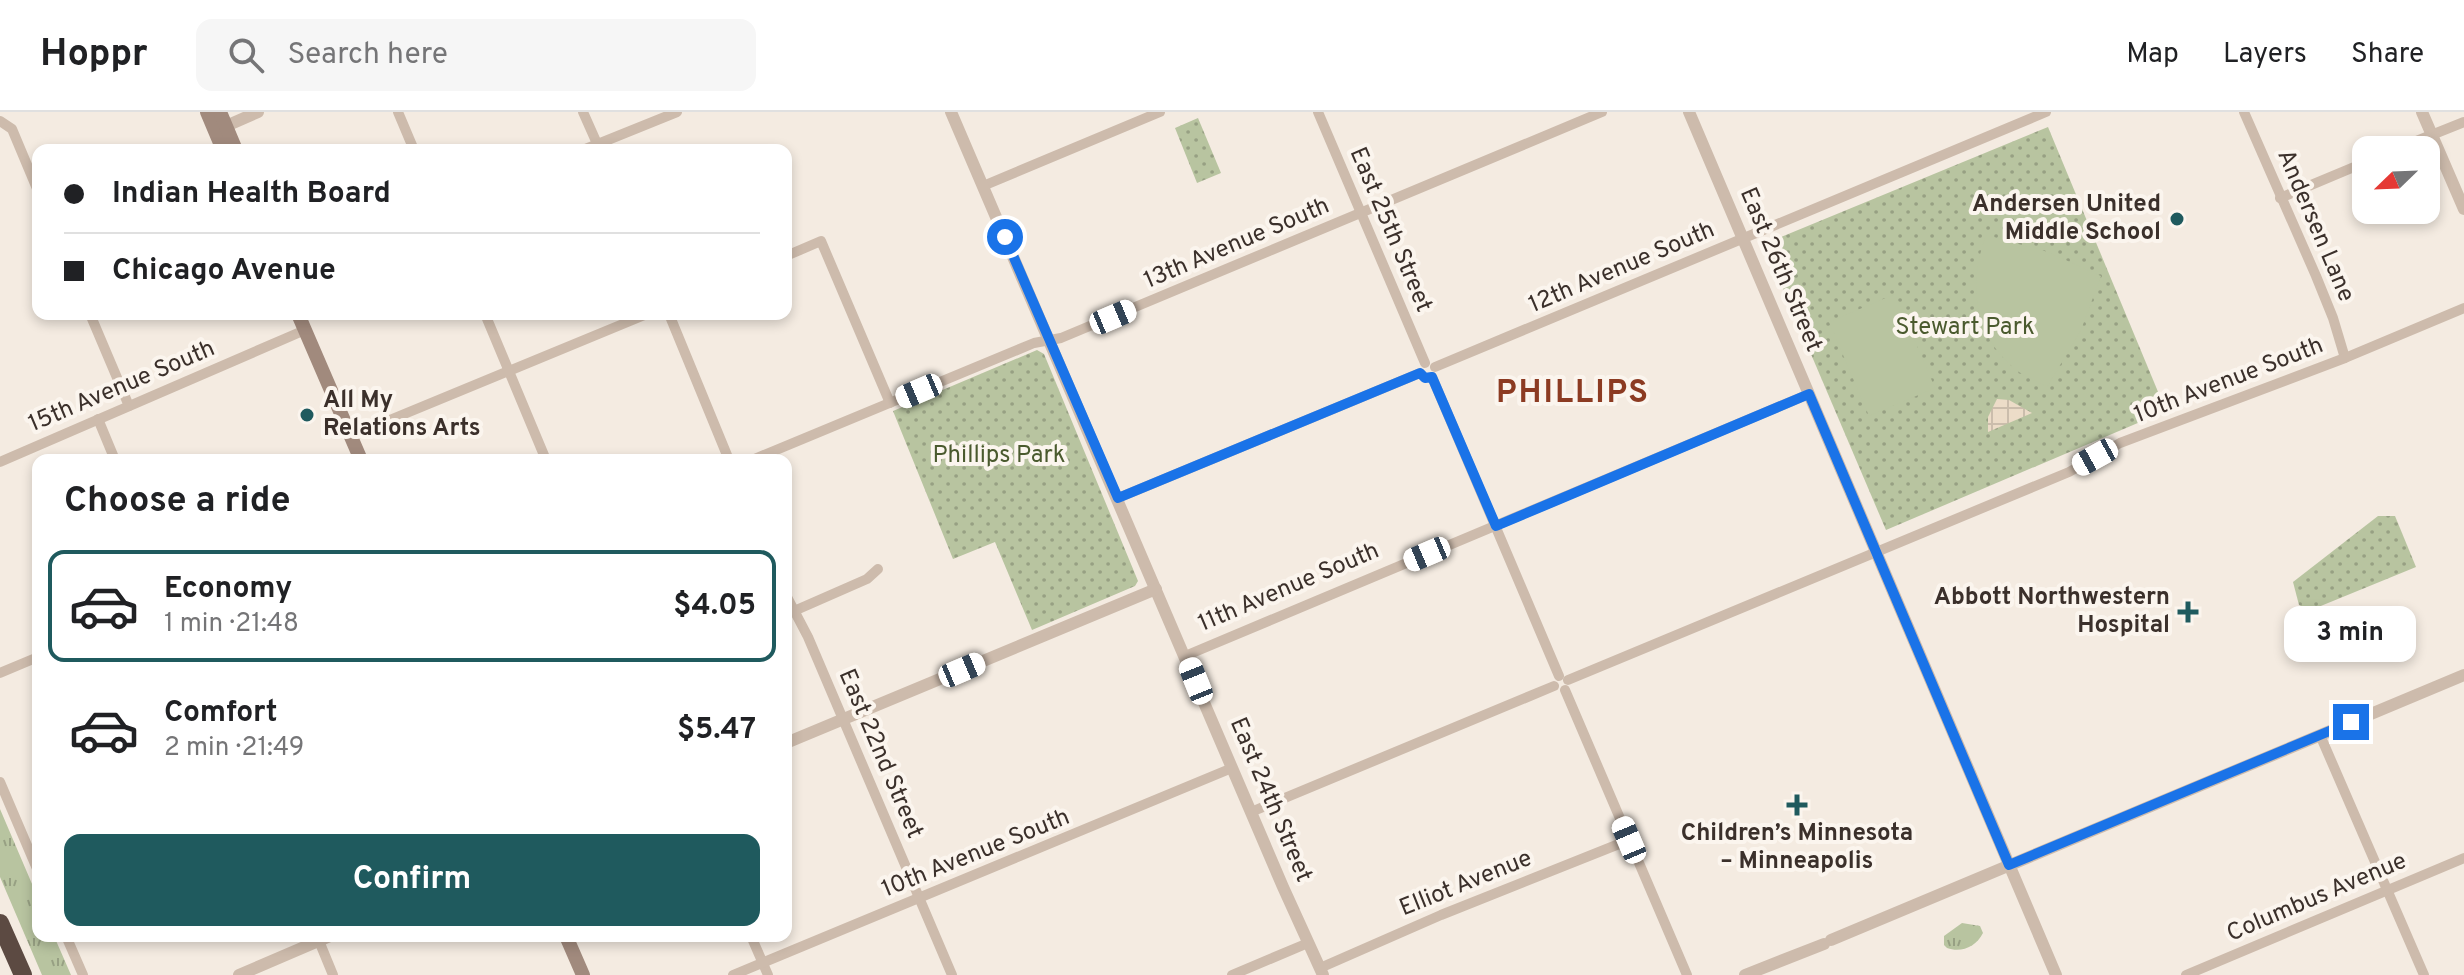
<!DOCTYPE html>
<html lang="en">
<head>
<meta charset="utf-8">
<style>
  :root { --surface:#fff; --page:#f6f6f6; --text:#202124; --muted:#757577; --line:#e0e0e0; --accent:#1f5a5e }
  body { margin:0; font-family:Overpass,sans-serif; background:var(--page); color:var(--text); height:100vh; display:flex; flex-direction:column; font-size:30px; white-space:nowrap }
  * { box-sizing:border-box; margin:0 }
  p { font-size:26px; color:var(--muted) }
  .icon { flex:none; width:44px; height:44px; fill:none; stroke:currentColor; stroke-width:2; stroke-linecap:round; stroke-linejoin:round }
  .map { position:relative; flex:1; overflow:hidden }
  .drawer { position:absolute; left:32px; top:342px; width:760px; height:488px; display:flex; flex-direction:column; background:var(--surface); border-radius:16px; box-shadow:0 4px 12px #0003 }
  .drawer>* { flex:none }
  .hud { position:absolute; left:32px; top:32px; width:760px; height:176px; border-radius:16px; box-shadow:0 4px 12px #0003; display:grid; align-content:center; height:176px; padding:0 32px; background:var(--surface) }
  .needle { width:52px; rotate:247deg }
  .controls { position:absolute; left:2352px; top:24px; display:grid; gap:16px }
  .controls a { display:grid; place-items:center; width:88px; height:88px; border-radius:16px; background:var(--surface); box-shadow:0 4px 12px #0003; font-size:40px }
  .end { position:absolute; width:36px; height:36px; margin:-18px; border:10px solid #1a73e8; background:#fff; box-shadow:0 0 0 4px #fff }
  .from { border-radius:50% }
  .bubble { position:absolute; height:56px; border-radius:16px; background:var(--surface); box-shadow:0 4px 12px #0003; font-size:26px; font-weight:700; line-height:56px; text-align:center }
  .car { position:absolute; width:24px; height:48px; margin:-24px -12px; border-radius:10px; box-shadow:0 0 6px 2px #0007; background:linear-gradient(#fff 24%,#345 0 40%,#fff 0 76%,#345 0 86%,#fff 0) }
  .hud b { display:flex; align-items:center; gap:28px; height:76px; font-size:30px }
  .hud b+b { border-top:2px solid var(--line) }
  .hud i { width:20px; height:20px; background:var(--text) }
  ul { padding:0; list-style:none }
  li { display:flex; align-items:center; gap:24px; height:112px; margin:0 16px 12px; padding:0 16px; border:4px solid transparent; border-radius:16px }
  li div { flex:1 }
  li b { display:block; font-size:30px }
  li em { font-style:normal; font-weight:700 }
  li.active { border-color:var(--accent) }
  li>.icon { width:72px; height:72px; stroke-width:1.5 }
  h2 { padding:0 32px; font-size:36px; line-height:96px }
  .button { display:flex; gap:16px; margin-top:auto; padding:16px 32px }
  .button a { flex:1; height:92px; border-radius:16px; background:var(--accent); color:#fff; font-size:32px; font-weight:700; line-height:92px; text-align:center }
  header { display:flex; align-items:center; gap:48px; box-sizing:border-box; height:112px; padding:0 40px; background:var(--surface); border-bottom:2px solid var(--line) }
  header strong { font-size:38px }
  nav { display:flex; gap:44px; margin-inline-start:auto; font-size:28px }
  .search { width:560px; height:72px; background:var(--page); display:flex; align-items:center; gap:20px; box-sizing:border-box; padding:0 28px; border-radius:16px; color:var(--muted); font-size:30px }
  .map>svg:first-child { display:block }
  .grass { fill:url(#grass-tufts) }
  .park { fill:url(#park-dots) }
  .pitch { fill:#b8c4a0 }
  .plaza { fill:url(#plaza-grid) }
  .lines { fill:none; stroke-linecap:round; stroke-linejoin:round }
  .minor { stroke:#cdbbac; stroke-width:10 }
  .tertiary { stroke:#cdbbac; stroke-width:12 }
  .secondary { stroke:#a18a7d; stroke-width:14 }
  .motorway { stroke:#5c4a42; stroke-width:18 }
  .route { stroke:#1a73e8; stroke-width:10 }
  .poi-dot { fill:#1f5a5e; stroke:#fbf5ee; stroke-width:3 }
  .labels { text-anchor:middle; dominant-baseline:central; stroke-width:8; stroke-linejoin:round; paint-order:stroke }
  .poi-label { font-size:24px; font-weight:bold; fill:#3b302b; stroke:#fbf5ee; text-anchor:end }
  .street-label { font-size:24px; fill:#3b302b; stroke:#fbf5ee }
  .park-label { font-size:24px; fill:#4a5a2e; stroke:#fbf5ee }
  .district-label { font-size:32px; font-weight:bold; letter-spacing:2px; fill:#8c3b22; stroke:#fbf5ee }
</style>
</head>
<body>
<header>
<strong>Hoppr</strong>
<div class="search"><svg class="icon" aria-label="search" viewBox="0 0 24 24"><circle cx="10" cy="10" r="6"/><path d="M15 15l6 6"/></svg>Search here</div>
<nav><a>Map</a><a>Layers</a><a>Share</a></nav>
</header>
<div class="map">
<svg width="2464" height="863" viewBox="0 0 2464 863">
  <defs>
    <pattern id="grass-tufts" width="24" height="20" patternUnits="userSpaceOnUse" patternTransform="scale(2)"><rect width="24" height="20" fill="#b8c4a0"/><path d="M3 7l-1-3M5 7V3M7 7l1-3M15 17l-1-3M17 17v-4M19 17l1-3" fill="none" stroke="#97a083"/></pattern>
    <pattern id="park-dots" width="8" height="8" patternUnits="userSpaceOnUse" patternTransform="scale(2)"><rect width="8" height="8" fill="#b8c4a0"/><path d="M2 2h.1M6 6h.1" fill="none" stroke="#97a083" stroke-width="1.8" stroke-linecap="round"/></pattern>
    <pattern id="plaza-grid" width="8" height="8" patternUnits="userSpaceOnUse" patternTransform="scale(2)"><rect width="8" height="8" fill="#ecdcc8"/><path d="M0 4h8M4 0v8" fill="none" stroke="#cbbdac"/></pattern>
  </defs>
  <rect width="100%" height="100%" fill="#f4ebe1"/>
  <!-- grass -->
  <g class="grass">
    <path d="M 0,697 L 38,786 L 38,824 L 54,824 L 71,863 L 42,863 L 0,765 Z"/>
    <path d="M 1962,811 L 1980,814 L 1983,821 C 1976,835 1961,841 1947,836 L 1944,833 L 1944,824 Z"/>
  </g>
  <!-- park -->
  <g class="park">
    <path d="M 1198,6 L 1221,61 L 1197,71 L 1175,16 Z"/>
    <path d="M 2048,15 L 2166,299 L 1886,418 L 1764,132 Z"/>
    <path d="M 1037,238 L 1044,242 L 1138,469 L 1135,474 L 1032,518 L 995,430 L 953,447 L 893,299 Z"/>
    <path d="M 2378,404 L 2395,404 L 2416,455 L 2311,498 L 2299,493 L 2293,470 Z"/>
  </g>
  <!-- pitch -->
  <g class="pitch">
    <path d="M 1986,123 L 2048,140 L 2101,164 L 2081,218 L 2047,275 C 2038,270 2027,266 2019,260 C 1974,226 1967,174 1986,123 Z"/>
    <path d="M 1895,182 L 1935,276 L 1869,304 L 1829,210 Z"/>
  </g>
  <!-- plaza -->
  <path class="plaza" d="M 1997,287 L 2009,288 L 2032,301 L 1988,320 L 1988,305 Z"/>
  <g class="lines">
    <!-- minor -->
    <g class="minor">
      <path d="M 398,0 L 414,38"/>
      <path d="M 583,0 L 599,36"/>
      <path d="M 1318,0 L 1425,251"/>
      <path d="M 2244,0 L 2316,164 L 2333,206 L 2345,246"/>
      <path d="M 0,9 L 12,17 L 38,79"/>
      <path d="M 583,38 L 677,0"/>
      <path d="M 2394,38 L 2464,10"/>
      <path d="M 983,74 L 1160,0"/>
      <path d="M 2280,86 L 2366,50"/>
      <path d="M 786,144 L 821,129 L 890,291"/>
      <path d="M 90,202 L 129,294"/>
      <path d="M 485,202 L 546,348"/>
      <path d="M 669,202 L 729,348"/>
      <path d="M 1435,255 L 2046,0"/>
      <path d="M 1432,265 L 1559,564"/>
      <path d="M 98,307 L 115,348"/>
      <path d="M 351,324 L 647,202"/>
      <path d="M 752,348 L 1034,231 L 1061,226 L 1602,0"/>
      <path d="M 0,350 L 305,218"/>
      <path d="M 1118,386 L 1420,261"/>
      <path d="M 786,483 L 808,525 L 952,863"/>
      <path d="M 794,499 L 867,467 L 878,457"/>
      <path d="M 1185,544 L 1809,282"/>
      <path d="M 0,561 L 38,545"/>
      <path d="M 1568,568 L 2069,360 L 2120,331 L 2345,246 L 2464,196"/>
      <path d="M 1565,578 L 1687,863"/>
      <path d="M 2320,623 L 2424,863"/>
      <path d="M 0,670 L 38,759"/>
      <path d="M 1251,700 L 1554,574"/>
      <path d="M 66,824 L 83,863"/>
      <path d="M 317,824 L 333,863"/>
      <path d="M 751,824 L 768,863"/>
      <path d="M 1320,856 L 1441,803 L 1629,728"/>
      <path d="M 733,863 L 1232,656"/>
      <path d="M 1232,863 L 1308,831"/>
      <path d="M 2186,863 L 2464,746"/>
    </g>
    <!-- tertiary -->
    <g class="tertiary">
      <path d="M 951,0 L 1283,775 L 1323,863"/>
      <path d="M 1689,0 L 2056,863"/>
      <path d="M 2422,0 L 2464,97"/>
      <path d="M 217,18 L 258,0"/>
      <path d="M 786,631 L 1156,477"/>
      <path d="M 1831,828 L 2464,563"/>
      <path d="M 239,863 L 330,824"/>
      <path d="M 1745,863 L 1824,832"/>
    </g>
    <!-- secondary -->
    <g class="secondary">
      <path d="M 207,0 L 223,38"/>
      <path d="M 220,0 L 236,38"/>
      <path d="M 298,202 L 361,348"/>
      <path d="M 566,824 L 583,863"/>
    </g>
    <!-- motorway -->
    <path class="motorway" d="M 0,811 L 23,863"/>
  </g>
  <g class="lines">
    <!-- route -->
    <path class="route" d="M 1005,125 L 1118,386 L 1420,261 L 1425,266 L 1432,265 L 1496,414 L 1809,282 L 2009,753 L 2351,610"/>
  </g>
  <!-- markers -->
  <g class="poi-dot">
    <circle cx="2177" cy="107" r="8"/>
    <circle cx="307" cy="303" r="8"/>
    <path d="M2184 488h8v8h8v8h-8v8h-8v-8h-8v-8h8z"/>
    <path d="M1793 681h8v8h8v8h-8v8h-8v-8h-8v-8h8z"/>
  </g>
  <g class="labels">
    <!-- poi labels -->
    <g class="poi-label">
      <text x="2161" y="93">Andersen United<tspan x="2161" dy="28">Middle School</tspan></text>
      <text x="323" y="289" text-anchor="start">All My<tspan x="323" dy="28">Relations Arts</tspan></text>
      <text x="2170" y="486">Abbott Northwestern<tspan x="2170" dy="28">Hospital</tspan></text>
      <text x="1797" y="722" text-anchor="middle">Children’s Minnesota<tspan x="1797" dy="28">– Minneapolis</tspan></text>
    </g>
    <!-- street labels -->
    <g class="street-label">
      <text transform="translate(2315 114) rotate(67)">Andersen Lane</text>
      <text transform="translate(1390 118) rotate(67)">East 25th Street</text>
      <text transform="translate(1237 132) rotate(-23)">13th Avenue South</text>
      <text transform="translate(1622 156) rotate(-23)">12th Avenue South</text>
      <text transform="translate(1780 158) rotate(67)">East 26th Street</text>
      <text transform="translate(2229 269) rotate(-21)">10th Avenue South</text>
      <text transform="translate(122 275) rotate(-23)">15th Avenue South</text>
      <text transform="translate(1289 476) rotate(-23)">11th Avenue South</text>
      <text transform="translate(880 642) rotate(67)">East 22nd Street</text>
      <text transform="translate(1270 688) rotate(67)">East 24th Street</text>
      <text transform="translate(976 742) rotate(-22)">10th Avenue South</text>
      <text transform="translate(1466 772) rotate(-22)">Elliot Avenue</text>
      <text transform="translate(2317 786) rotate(-23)">Columbus Avenue</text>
    </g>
    <!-- park labels -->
    <g class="park-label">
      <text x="1965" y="216">Stewart Park</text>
      <text x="999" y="344">Phillips Park</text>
    </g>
    <!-- district labels -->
    <g class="district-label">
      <text x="1573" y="282">PHILLIPS</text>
    </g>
  </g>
</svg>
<div class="controls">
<a><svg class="needle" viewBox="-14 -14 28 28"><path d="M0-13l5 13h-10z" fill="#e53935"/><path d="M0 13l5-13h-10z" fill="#757577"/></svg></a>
</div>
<i class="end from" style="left:1005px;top:125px"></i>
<i class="end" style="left:2351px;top:610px"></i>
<div class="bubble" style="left:2284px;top:494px;width:132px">3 min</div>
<i class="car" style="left:1113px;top:205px;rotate:67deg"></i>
<i class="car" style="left:919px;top:279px;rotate:247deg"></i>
<i class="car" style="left:2095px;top:345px;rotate:241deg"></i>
<i class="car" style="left:1427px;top:442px;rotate:247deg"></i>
<i class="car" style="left:962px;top:558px;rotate:67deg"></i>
<i class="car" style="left:1196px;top:569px;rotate:338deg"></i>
<i class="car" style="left:1629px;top:728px;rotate:337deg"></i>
<div class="hud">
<b><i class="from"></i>Indian Health Board</b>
<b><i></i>Chicago Avenue</b>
</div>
<section class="drawer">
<h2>Choose a ride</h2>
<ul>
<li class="active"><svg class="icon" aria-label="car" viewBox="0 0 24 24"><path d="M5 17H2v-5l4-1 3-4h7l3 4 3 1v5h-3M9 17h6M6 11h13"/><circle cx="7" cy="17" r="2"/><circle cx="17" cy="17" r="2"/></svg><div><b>Economy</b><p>1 min · 21:48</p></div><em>$4.05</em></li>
<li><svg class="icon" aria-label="car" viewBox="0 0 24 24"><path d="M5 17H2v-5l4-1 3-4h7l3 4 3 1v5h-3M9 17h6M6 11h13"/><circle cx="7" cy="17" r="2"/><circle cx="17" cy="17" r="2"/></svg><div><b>Comfort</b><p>2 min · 21:49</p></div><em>$5.47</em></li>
</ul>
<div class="button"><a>Confirm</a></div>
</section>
</div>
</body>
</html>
